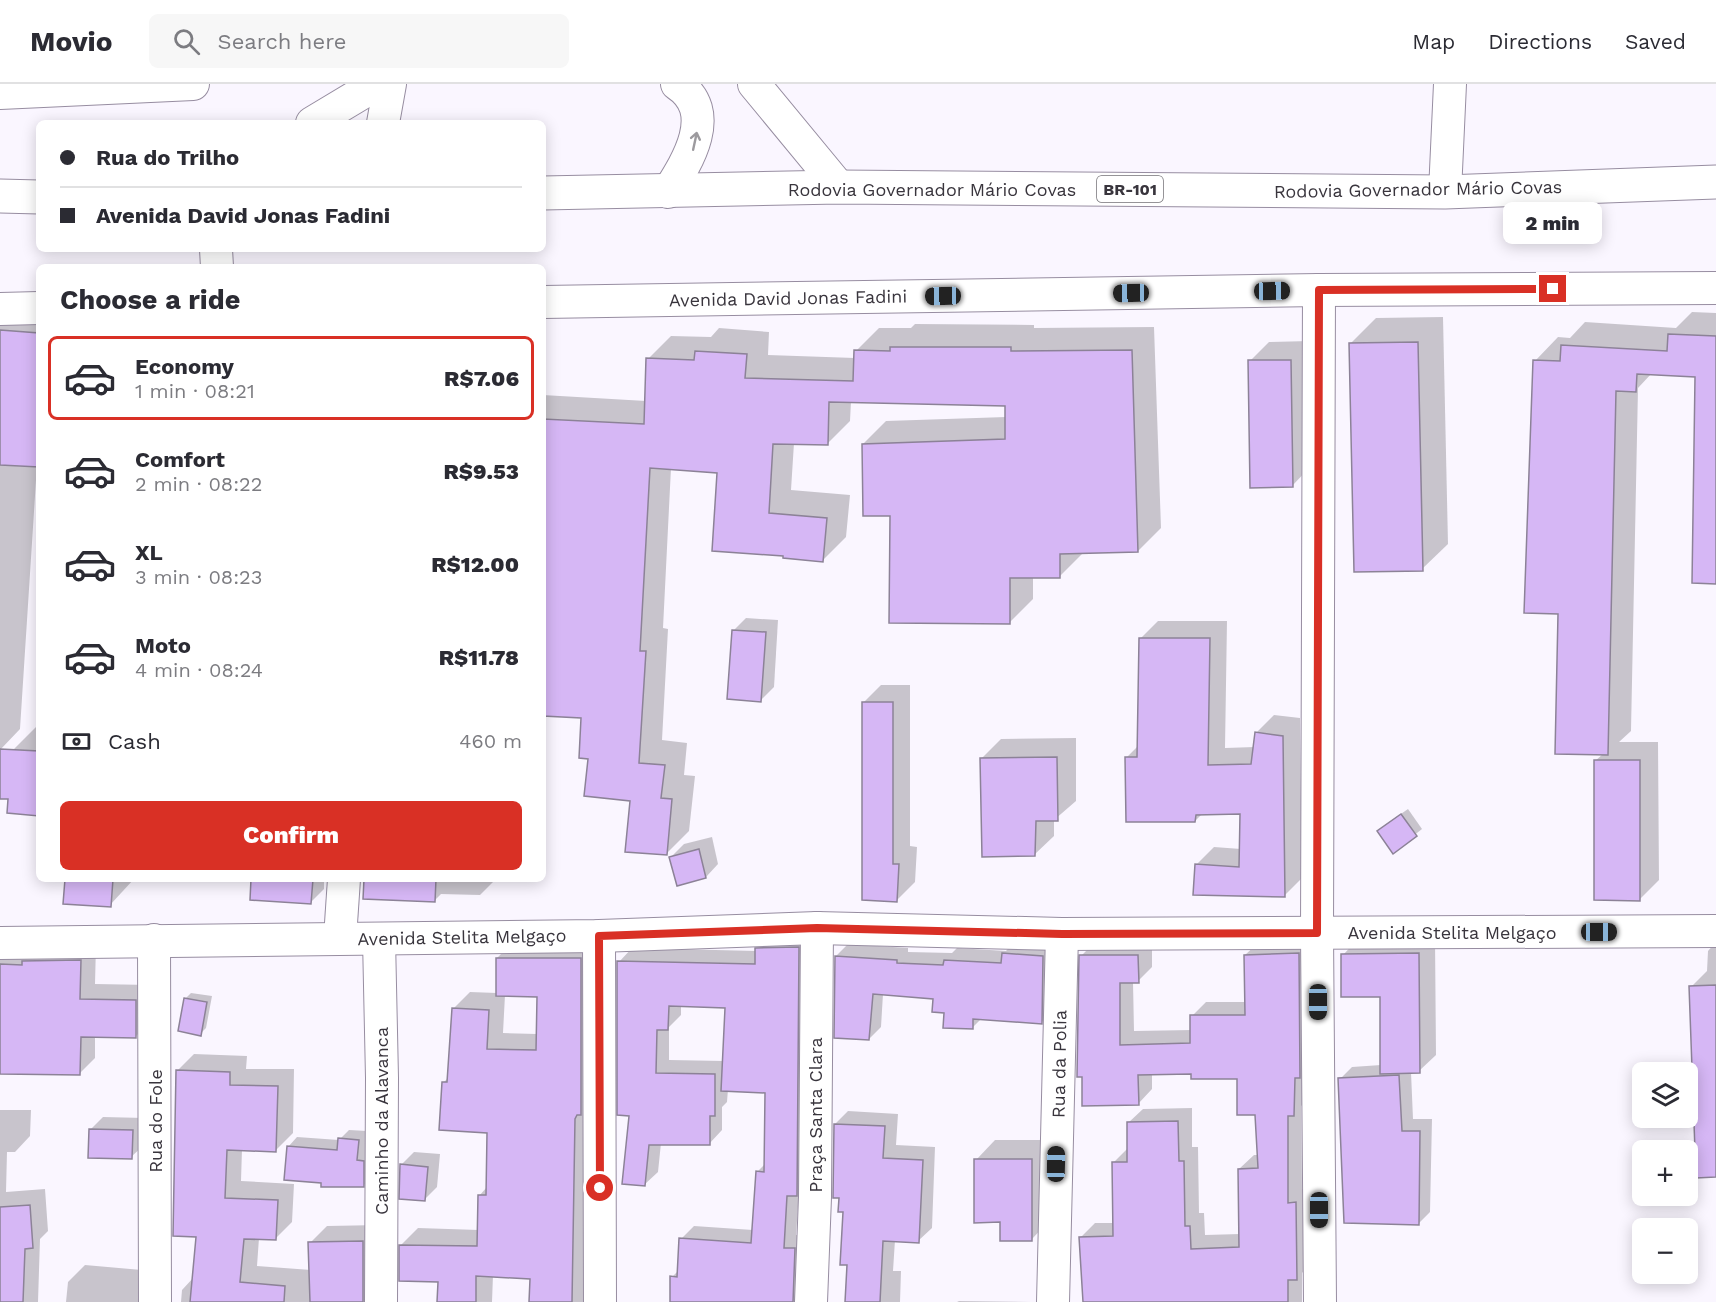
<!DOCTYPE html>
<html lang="en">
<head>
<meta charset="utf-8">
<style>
  :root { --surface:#fff; --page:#f7f7f7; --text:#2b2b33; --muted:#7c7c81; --line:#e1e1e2; --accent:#d93025 }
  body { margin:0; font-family:"Work Sans",sans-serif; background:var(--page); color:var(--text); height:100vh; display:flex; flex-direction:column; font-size:22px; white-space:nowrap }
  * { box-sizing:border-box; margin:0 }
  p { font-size:20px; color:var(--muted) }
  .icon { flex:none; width:33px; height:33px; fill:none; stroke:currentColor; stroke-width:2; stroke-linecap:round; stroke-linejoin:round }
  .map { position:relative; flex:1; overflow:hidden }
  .drawer { position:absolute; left:36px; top:180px; width:510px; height:618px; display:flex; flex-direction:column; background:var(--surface); border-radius:9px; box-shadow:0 3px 15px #0003 }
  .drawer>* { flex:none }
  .guide { position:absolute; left:36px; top:36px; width:510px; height:132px; border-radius:9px; box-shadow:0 3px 15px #0003; display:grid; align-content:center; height:132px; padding:0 24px; background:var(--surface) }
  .tools { position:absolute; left:1632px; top:978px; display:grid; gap:12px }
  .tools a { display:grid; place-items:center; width:66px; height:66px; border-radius:9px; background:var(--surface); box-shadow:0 3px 15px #0003; font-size:30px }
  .end { position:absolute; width:27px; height:27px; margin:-14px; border:8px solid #d93025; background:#fff; box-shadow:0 0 0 3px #fff }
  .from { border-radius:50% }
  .bubble { position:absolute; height:42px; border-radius:9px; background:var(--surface); box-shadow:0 3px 15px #0003; font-size:20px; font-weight:800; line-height:42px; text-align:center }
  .car { position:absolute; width:18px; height:36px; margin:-18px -9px; border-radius:8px; box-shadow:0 0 4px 2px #0007; background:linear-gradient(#222 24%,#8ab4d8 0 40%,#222 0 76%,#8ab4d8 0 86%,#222 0) }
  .guide b { display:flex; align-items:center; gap:21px; height:57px; font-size:22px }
  .guide b+b { border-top:2px solid var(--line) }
  .guide i { width:15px; height:15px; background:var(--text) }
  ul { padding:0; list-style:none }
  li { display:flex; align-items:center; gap:18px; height:84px; margin:0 12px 9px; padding:0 12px; border:3px solid transparent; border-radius:9px }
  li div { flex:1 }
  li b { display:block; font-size:22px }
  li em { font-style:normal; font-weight:800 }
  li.selected { border-color:var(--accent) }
  li>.icon { width:54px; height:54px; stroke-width:1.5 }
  h2 { padding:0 24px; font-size:27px; line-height:72px }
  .pay { display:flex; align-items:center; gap:15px; height:66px; padding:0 24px; font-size:22px }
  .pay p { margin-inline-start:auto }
  .action { display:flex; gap:12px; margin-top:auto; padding:12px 24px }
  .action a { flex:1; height:69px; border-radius:9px; background:var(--accent); color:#fff; font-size:24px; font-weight:800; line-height:69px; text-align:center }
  header { display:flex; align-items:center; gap:36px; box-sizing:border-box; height:84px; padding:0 30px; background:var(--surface); border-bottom:2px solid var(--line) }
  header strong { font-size:28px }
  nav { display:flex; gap:33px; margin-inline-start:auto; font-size:21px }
  .search { width:420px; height:54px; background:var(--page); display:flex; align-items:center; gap:15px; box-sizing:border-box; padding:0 21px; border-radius:9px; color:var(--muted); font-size:22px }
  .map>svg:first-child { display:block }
  .shadow { fill:#0003; fill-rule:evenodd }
  .building { fill:#d6b7f5; stroke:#8c8297; stroke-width:1.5 }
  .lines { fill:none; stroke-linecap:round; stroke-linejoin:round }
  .street-casing { stroke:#978da1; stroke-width:34 }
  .highway-casing { stroke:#978da1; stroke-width:35 }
  .street { stroke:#fff; stroke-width:32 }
  .highway { stroke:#fff; stroke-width:33 }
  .oneway { stroke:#9c9a9e }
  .route { stroke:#d93025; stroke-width:8 }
  .labels { text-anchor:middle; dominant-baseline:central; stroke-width:4.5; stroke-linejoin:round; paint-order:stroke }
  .shield { fill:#fff; stroke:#747277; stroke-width:1.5 }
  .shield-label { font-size:16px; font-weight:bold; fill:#39353d }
  .street-label { font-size:18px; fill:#39353d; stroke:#fff }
</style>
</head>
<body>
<header>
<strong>Movio</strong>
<div class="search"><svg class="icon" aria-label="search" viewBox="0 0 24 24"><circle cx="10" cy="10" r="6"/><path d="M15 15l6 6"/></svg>Search here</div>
<nav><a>Map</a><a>Directions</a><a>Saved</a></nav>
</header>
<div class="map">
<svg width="1716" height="1218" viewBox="0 0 1716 1218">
  <rect width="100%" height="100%" fill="#faf6ff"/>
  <!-- shadow -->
  <g class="shadow">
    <path d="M 0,222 L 39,225 L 39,381 L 37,381 L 20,645 L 0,666 Z"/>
    <path d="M 1692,228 L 1716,229 L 1716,498 L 1697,291 L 1652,289 L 1638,304 L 1631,647 L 1619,658 L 1658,658 L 1659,796 L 1640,815 L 1595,677 L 1603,670 L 1560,529 L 1535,277 L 1558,253 L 1570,254 L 1585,238 L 1676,244 Z"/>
    <path d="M 1443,233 L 1448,460 L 1422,485 L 1350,260 L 1376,234 Z"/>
    <path d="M 915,240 L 1034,241 L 1034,244 L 1154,243 L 1161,444 L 1138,467 L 1084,468 L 1060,492 L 1033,492 L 1033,515 L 1010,538 L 891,430 L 863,360 L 886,337 L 1006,333 L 1006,321 L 851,317 L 850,337 L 827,360 L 794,359 L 791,406 L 850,411 L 846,453 L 823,476 L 718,388 L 671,384 L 663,544 L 668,545 L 662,656 L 687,659 L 684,691 L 695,692 L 689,747 L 666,770 L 631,715 L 589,673 L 582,633 L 543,631 L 543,311 L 646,317 L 648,275 L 671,252 L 711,253 L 719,244 L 769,248 L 768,271 L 855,274 L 856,267 L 879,244 L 911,244 Z"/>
    <path d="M 1310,257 L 1311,382 L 1292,402 L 1250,277 L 1269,258 Z"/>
    <path d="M 746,534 L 778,536 L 774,603 L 761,616 L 733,547 Z"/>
    <path d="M 1158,537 L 1227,537 L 1225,664 L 1255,663 L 1256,649 L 1274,631 L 1300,634 L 1302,794 L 1284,812 L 1196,781 L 1214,763 L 1241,765 L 1242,729 L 1202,730 L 1195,737 L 1127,673 L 1139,661 L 1140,555 Z"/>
    <path d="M 881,601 L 910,601 L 910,762 L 917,763 L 915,798 L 897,816 L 863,619 Z"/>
    <path d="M 36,643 L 39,643 L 39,730 L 13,666 Z"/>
    <path d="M 1076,654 L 1076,717 L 1054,736 L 1054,752 L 1034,771 L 982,674 L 1001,655 Z"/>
    <path d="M 1408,725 L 1422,745 L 1393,768 L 1385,741 Z"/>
    <path d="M 712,753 L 718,780 L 706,793 L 671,773 L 684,760 Z"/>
    <path d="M 66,795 L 134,795 L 110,821 Z"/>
    <path d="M 253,795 L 324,795 L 324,805 L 311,818 Z"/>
    <path d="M 366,795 L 496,795 L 480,811 L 441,810 L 435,816 Z"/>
    <path d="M 811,851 L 810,1098 L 799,1108 L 796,1151 L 808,1151 L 812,1218 L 671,1218 L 672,1193 L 679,1186 L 681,1155 L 694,1142 L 753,1146 L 757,1088 L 766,1079 L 766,1007 L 728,1005 L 727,1018 L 722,1023 L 722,1046 L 709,1060 L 661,1059 L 658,1088 L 644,1101 L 631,1030 L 619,878 L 632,864 L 757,867 L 770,852 ZM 681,921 L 726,923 L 724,977 L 669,976 L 669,943 L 681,931 Z"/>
    <path d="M 1435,853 L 1436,971 L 1419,987 L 1411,988 L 1413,1035 L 1432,1035 L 1430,1128 L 1418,1140 L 1340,995 L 1352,983 L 1381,981 L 1381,911 L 1343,871 L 1359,854 Z"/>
    <path d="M 1313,856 L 1308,1016 L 1301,1022 L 1302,1105 L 1310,1105 L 1310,1180 L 1302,1189 L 1302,1218 L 1083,1218 L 1081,1153 L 1095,1139 L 1114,1139 L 1113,1079 L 1127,1065 L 1128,1039 L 1143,1025 L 1192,1024 L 1192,1063 L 1198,1063 L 1199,1129 L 1204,1129 L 1205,1151 L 1240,1150 L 1239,1085 L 1254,1071 L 1259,1071 L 1256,1030 L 1239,994 L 1192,988 L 1152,989 L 1152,1005 L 1138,1020 L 1081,872 L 1095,858 L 1152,857 L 1152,883 L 1138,897 L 1133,898 L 1134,947 L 1192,946 L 1192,932 L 1206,918 L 1246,918 L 1245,871 L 1260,857 Z"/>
    <path d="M 514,857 L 597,858 L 587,1218 L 531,1218 L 532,1194 L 493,1191 L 492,1218 L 439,1218 L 439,1196 L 401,1161 L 418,1144 L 479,1146 L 479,1112 L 487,1103 L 488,1047 L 444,998 L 449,993 L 453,925 L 470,908 L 497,909 L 497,874 ZM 505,911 L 538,911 L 537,950 L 503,949 Z"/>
    <path d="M 1015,857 L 1055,860 L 1053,926 L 1041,939 L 982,934 L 972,944 L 945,928 L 935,914 L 883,910 L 881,943 L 869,955 L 836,872 L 848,860 L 908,864 L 908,868 L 952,869 L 957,864 L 1006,867 Z"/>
    <path d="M 1716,858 L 1716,1092 L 1691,903 L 1707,887 L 1708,867 Z"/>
    <path d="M 96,861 L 95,900 L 151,901 L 151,937 L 136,952 L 95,952 L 95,974 L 79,990 L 0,988 L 0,865 Z"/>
    <path d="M 191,909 L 212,912 L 206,944 L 200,950 L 185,915 Z"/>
    <path d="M 194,970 L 247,972 L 246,985 L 294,985 L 293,1049 L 276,1066 L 242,1065 L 241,1097 L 294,1100 L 292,1138 L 275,1155 L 259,1154 L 257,1182 L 311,1186 L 310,1159 L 327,1142 L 380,1141 L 387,1218 L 181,1218 L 182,1206 L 194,1193 L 198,1152 L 177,987 Z"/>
    <path d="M 0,1026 L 31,1026 L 30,1052 L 15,1068 L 7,1068 L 6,1108 L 45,1105 L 48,1147 L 40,1155 L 38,1218 L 0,1218 Z"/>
    <path d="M 848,1027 L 898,1030 L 896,1061 L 935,1063 L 932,1144 L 918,1157 L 895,1156 L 893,1187 L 901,1187 L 900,1218 L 847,1218 L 849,1179 L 835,1040 Z"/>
    <path d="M 103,1033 L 145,1034 L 144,1061 L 131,1073 L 90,1046 Z"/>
    <path d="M 349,1046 L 367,1047 L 372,1092 L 363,1102 L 323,1098 L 288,1063 L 297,1053 L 339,1056 Z"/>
    <path d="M 995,1056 L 1050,1056 L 1050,1136 L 1031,1156 L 1002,1137 L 976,1076 Z"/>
    <path d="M 414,1068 L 440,1070 L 437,1103 L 424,1116 L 401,1081 Z"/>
    <path d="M 85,1181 L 153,1187 L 151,1218 L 66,1218 L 68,1198 Z"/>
    <path d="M 959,1217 L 1032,1218 L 957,1218 Z"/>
  </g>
  <!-- building -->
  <g class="building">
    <path d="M 0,246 L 39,249 L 39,383 L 0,381 Z"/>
    <path d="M 1668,250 L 1716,252 L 1716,500 L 1692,499 L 1695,293 L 1637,290 L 1636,308 L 1616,307 L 1608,671 L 1555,670 L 1558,530 L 1524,529 L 1533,276 L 1560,277 L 1561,261 L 1667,267 Z"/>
    <path d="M 1418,258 L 1423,487 L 1354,488 L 1349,259 Z"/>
    <path d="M 890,263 L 1011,263 L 1011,267 L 1132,266 L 1138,468 L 1060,470 L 1060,494 L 1010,494 L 1010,540 L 889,539 L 890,432 L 863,432 L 862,360 L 1005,355 L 1005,322 L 829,318 L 828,361 L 773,360 L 769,429 L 827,434 L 823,478 L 783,474 L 783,472 L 712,467 L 717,389 L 650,384 L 640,567 L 646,567 L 639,679 L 665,681 L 661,714 L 672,715 L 667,771 L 625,768 L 630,717 L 584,712 L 588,675 L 579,674 L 581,634 L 543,632 L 543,335 L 644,340 L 646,274 L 694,276 L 695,267 L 747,270 L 745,294 L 853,297 L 854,266 L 890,267 Z"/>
    <path d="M 1248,276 L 1291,276 L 1293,403 L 1250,404 Z"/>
    <path d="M 732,546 L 766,548 L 761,618 L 727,615 Z"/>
    <path d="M 1139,554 L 1210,554 L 1208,681 L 1251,680 L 1255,648 L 1283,652 L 1285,813 L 1193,811 L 1195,780 L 1239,783 L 1240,730 L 1196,731 L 1195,738 L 1126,738 L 1125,673 L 1137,673 Z"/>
    <path d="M 862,618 L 893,618 L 893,780 L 899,780 L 897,818 L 862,816 Z"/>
    <path d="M 0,665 L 39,667 L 39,732 L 7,729 L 8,715 L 0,715 Z"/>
    <path d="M 1057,673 L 1058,737 L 1036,737 L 1035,772 L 982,773 L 980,674 Z"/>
    <path d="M 1594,676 L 1640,676 L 1640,817 L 1594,816 Z"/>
    <path d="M 1401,730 L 1417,752 L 1393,770 L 1377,747 Z"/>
    <path d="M 699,765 L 706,794 L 677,802 L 669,773 Z"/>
    <path d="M 65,795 L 113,795 L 111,823 L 63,820 Z"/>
    <path d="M 251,795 L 313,795 L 311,820 L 250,816 Z"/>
    <path d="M 364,795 L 436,795 L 435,818 L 363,815 Z"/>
    <path d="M 799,863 L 797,1112 L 787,1112 L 784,1164 L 795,1164 L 793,1218 L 670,1218 L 670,1192 L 677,1193 L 679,1154 L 751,1159 L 756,1087 L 764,1088 L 765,1009 L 721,1007 L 725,924 L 669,922 L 668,946 L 657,946 L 656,989 L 715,990 L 715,1032 L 710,1032 L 710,1061 L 649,1061 L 645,1102 L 622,1100 L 629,1032 L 617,1031 L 617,877 L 755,880 L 755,864 Z"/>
    <path d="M 1002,869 L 1043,872 L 1042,940 L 973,935 L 973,945 L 943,944 L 944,929 L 932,928 L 933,915 L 873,910 L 869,956 L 834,954 L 835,872 L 897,876 L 897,879 L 943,881 L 944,876 L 1001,879 Z"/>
    <path d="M 1299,869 L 1300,994 L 1295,994 L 1294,1032 L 1288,1032 L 1288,1119 L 1296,1118 L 1297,1196 L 1288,1196 L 1288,1218 L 1083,1218 L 1079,1153 L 1113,1152 L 1112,1078 L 1127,1078 L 1127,1038 L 1178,1037 L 1179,1077 L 1184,1077 L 1185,1142 L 1190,1142 L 1191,1165 L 1239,1163 L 1238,1085 L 1258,1084 L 1255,1031 L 1237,1031 L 1237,995 L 1191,995 L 1191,990 L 1138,991 L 1139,1021 L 1082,1022 L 1082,993 L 1077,993 L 1079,871 L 1138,871 L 1139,899 L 1120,899 L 1120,961 L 1190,959 L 1190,931 L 1245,931 L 1244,871 Z"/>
    <path d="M 1419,869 L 1420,989 L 1380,990 L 1380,913 L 1341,913 L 1341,870 Z"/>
    <path d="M 496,874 L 581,874 L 581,1031 L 577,1031 L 575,1035 L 572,1218 L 529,1218 L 530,1195 L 476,1192 L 476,1218 L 437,1218 L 438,1198 L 399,1197 L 399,1161 L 477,1162 L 478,1111 L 486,1111 L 487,1049 L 439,1046 L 442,998 L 447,998 L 452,924 L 489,926 L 487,965 L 536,966 L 537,913 L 496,912 Z"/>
    <path d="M 81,876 L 80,915 L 136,916 L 136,954 L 81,953 L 80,991 L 0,990 L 0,880 L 22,881 L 22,877 Z"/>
    <path d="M 1716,901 L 1716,1093 L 1696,1094 L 1689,902 Z"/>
    <path d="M 184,914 L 207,918 L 201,952 L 178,947 Z"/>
    <path d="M 176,986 L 230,988 L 230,1001 L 278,1002 L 276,1068 L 227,1066 L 225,1114 L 278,1116 L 276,1156 L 244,1155 L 240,1198 L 285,1202 L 284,1218 L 190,1218 L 196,1153 L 173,1152 Z"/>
    <path d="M 1399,991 L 1402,1047 L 1420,1047 L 1419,1141 L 1344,1139 L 1338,994 Z"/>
    <path d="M 834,1040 L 885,1042 L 883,1074 L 923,1076 L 919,1159 L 883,1157 L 880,1218 L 845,1218 L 847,1181 L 840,1181 L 843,1128 L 838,1128 L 839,1114 L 833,1114 Z"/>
    <path d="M 89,1045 L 133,1046 L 132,1075 L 88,1074 Z"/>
    <path d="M 338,1054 L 359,1056 L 357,1076 L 364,1077 L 364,1103 L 321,1103 L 321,1099 L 284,1096 L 287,1062 L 337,1066 Z"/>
    <path d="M 974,1075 L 1032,1075 L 1032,1157 L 1000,1157 L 1000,1138 L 974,1139 Z"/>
    <path d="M 400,1080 L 428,1083 L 425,1117 L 399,1115 Z"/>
    <path d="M 30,1121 L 33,1164 L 25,1165 L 23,1218 L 0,1218 L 0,1123 Z"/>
    <path d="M 363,1157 L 363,1218 L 310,1218 L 308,1158 Z"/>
  </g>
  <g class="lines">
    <defs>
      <g id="street">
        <path d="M 754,0 L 839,103"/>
        <path d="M 0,9 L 193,0"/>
        <path d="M 312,39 L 377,0"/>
        <path d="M 383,39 L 390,0"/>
        <path d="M 668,108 C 687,78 719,28 677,0"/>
        <path d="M 1445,108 L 1450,0"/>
        <path d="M 216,165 L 217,183"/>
        <path d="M 1319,206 L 1317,849 L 1320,1218"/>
        <path d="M 543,218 L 1319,206 L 1716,204"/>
        <path d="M 0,225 L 39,224"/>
        <path d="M 599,852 L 600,1218"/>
        <path d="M 340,854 L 344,795"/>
        <path d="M 379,855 L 382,994 L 381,1218"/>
        <path d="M 154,856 L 155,1218"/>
        <path d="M 0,859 L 599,852 L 817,844 L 1062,850 L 1716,847"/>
        <path d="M 811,1218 L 815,1113 L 817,844"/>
        <path d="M 1053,1218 L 1062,850"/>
      </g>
      <g id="highway">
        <path d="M 543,109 L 839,103 L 1445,108 L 1716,98"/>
        <path d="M 0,112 L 39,113"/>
      </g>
    </defs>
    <!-- street casing -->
    <use href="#street" class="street-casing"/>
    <!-- highway casing -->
    <use href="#highway" class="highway-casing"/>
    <!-- street -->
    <use href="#street" class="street"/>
    <!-- highway -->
    <use href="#highway" class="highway"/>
  </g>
  <!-- one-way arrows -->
  <defs><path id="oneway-shaft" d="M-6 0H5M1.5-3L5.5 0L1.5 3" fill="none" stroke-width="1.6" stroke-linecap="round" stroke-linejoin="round" transform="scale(1.5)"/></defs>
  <use class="oneway" href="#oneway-shaft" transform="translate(695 57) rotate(-78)"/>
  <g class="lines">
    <!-- route -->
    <path class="route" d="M 600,1104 L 599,852 L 817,844 L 1062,850 L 1317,849 L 1319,206 L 1553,205"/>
  </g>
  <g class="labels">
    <!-- shield labels -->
    <rect class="shield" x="1097" y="92" width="66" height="26" rx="4.5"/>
    <g class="shield-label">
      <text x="1130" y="105">BR-101</text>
    </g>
    <!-- street labels -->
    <g class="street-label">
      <text x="932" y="105">Rodovia Governador Mário Covas</text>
      <text transform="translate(1418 105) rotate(-1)">Rodovia Governador Mário Covas</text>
      <text transform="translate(788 214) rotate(-1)">Avenida David Jonas Fadini</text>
      <text x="1452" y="848">Avenida Stelita Melgaço</text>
      <text transform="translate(462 853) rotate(-1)">Avenida Stelita Melgaço</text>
      <text transform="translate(1059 980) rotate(-89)">Rua da Polia</text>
      <text transform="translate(815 1031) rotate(-90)">Praça Santa Clara</text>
      <text transform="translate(155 1037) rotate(-90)">Rua do Fole</text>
      <text transform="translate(381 1037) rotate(-90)">Caminho da Alavanca</text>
    </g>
  </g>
</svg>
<div class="tools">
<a><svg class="icon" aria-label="layers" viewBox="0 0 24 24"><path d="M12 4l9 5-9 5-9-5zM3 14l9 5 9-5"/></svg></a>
<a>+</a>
<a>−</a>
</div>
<i class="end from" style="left:600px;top:1104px"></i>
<i class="end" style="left:1553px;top:205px"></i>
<div class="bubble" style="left:1503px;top:118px;width:99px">2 min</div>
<i class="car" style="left:1272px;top:207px;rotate:89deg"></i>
<i class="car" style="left:1131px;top:209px;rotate:269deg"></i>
<i class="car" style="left:943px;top:212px;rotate:269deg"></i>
<i class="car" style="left:1599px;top:848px;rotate:90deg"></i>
<i class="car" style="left:1318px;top:918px;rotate:180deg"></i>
<i class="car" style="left:1056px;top:1080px;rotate:1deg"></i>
<i class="car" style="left:1319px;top:1126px;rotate:180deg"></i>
<div class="guide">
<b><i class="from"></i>Rua do Trilho</b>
<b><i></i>Avenida David Jonas Fadini</b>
</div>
<section class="drawer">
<h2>Choose a ride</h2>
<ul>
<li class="selected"><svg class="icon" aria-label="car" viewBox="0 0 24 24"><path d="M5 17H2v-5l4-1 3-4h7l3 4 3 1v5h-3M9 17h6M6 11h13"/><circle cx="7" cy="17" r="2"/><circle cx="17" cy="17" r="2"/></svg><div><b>Economy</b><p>1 min · 08:21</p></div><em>R$7.06</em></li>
<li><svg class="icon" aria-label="car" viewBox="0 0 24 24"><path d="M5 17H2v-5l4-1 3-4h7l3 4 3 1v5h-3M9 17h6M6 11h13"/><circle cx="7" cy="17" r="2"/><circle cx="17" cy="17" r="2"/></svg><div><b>Comfort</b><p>2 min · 08:22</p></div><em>R$9.53</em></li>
<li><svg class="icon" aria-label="car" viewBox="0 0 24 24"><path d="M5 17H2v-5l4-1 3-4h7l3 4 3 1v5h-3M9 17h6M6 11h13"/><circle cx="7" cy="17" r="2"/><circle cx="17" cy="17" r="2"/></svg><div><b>XL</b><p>3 min · 08:23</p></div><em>R$12.00</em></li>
<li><svg class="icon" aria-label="car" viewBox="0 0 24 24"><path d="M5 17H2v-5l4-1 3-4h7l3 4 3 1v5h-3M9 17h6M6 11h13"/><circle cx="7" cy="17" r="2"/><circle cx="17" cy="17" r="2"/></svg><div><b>Moto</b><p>4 min · 08:24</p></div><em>R$11.78</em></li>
</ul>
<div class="pay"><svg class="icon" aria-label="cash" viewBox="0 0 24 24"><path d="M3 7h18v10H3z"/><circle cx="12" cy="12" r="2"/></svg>Cash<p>460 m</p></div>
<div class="action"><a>Confirm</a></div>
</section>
</div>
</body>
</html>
